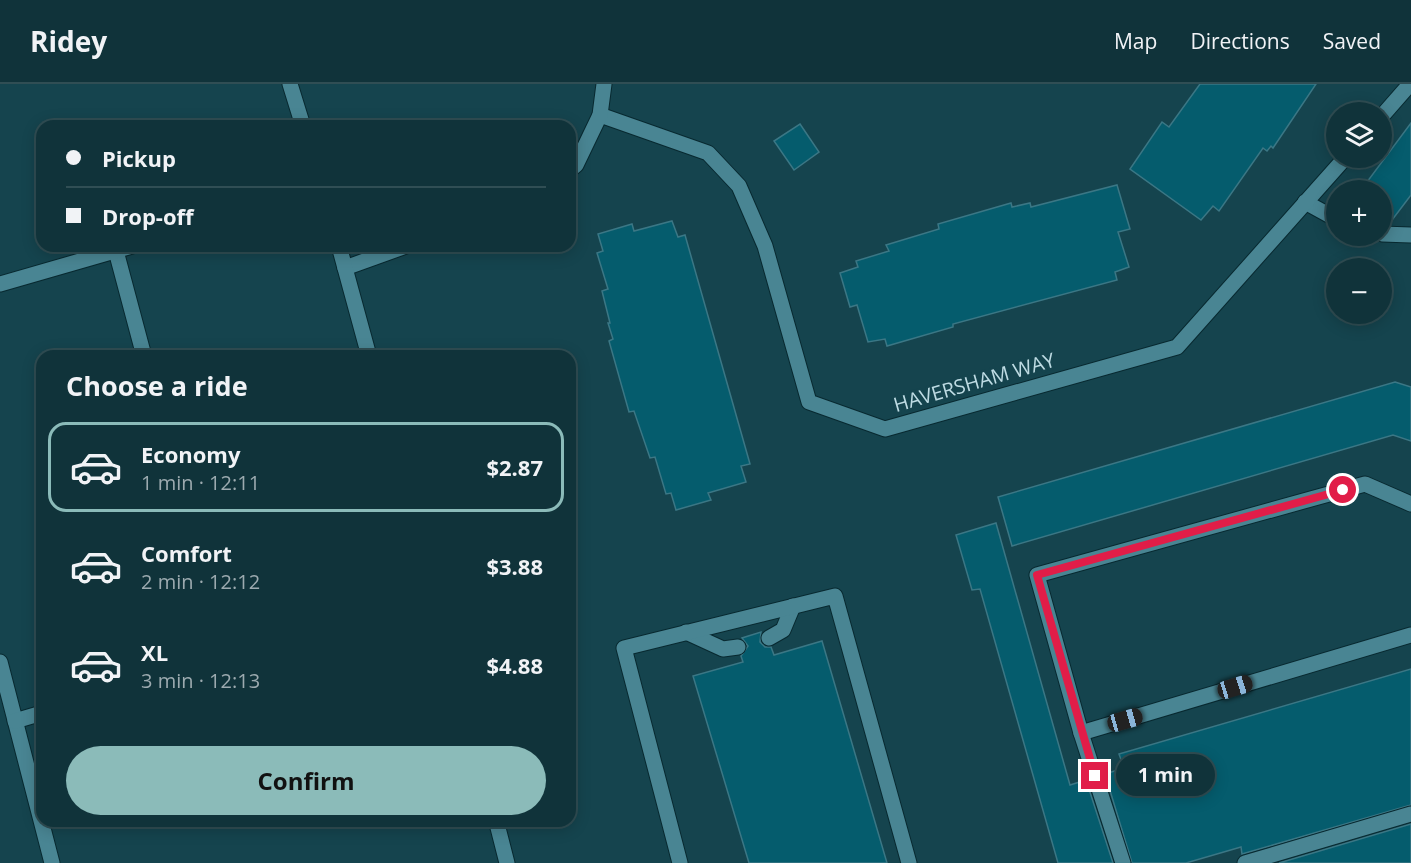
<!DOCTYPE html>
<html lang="en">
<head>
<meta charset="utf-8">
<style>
  :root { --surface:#10333a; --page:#193b42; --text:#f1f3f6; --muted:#9caaaf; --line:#304e54; --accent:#8bbbb9 }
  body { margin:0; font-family:"Open Sans",sans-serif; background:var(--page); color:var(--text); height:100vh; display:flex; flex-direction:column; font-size:22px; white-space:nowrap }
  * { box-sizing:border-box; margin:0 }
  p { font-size:20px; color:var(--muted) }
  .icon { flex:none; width:33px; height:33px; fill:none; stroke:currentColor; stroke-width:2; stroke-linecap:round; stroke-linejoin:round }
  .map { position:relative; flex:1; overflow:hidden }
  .details { position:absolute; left:36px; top:266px; width:540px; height:477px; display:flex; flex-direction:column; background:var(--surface); border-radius:18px; box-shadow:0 3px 15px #0003,0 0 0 2px var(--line) }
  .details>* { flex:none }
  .hud { position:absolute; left:36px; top:36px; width:540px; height:132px; border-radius:18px; box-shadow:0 3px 15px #0003,0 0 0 2px var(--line); display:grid; align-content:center; height:132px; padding:0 30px; background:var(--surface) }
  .buttons { position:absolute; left:1326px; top:18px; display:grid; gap:12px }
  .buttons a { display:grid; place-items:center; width:66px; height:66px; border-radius:50%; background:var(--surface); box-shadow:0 3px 15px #0003,0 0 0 2px var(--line); font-size:30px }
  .end { position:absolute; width:27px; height:27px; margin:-14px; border:8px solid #e11d48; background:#fff; box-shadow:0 0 0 3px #fff }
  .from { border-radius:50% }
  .bubble { position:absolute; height:42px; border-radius:21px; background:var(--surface); box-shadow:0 3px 15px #0003,0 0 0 2px var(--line); font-size:20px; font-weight:700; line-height:42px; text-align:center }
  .car { position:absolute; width:18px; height:36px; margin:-18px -9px; border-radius:8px; box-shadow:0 0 4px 2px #0007; background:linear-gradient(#222 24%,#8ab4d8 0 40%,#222 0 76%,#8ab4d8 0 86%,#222 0) }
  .hud b { display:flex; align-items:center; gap:21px; height:57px; font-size:22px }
  .hud b+b { border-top:2px solid var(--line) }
  .hud i { width:15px; height:15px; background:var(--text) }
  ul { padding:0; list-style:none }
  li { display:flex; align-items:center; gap:18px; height:90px; margin:0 12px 9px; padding:0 18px; border:3px solid transparent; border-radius:18px }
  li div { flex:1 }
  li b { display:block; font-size:22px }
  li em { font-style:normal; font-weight:700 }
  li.selected { border-color:var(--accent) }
  li>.icon { width:54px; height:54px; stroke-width:1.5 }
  h2 { padding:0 30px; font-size:27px; line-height:72px }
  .primary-button { display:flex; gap:12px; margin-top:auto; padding:12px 30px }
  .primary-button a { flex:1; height:69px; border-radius:36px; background:var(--accent); color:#111; font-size:24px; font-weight:700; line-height:69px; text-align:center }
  header { display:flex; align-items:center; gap:36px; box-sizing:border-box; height:84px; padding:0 30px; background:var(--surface); border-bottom:2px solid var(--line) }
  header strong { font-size:28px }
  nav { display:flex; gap:33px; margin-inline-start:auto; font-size:21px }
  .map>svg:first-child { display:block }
  .building { fill:#055c6d; stroke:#3b7785; stroke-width:1.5 }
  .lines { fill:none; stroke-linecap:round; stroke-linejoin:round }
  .lane-casing { stroke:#082930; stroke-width:17 }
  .street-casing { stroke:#082930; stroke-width:17 }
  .secondary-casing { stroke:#082930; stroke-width:17 }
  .lane { stroke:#498593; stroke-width:15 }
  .street { stroke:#498593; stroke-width:15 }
  .secondary { stroke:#498593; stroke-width:15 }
  .route { stroke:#e11d48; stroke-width:8 }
  .labels { text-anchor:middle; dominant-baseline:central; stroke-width:5; stroke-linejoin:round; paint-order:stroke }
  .street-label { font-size:20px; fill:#bedbe3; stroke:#15444e }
</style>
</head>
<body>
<header>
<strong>Ridey</strong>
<nav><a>Map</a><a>Directions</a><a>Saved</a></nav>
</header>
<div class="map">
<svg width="1411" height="779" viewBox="0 0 1411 779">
  <rect width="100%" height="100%" fill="#15444e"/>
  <!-- building -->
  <g class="building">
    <path d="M 1200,0 L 1316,0 L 1273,64 L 1271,62 L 1267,67 L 1263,64 L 1219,127 L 1213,122 L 1201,136 L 1130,85 L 1162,38 L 1169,43 Z"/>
    <path d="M 1411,39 L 1411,111 L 1389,140 L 1382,140 L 1382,106 L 1361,106 Z"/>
    <path d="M 800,40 L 819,68 L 794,86 L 774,57 Z"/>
    <path d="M 1117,101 L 1130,145 L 1118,148 L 1129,183 L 1115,188 L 1117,196 L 953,240 L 953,243 L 887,262 L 885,255 L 868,258 L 857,221 L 850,223 L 840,189 L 858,183 L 856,177 L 889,167 L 886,161 L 939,145 L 938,140 L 1011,119 L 1012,123 L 1030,119 L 1031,123 Z"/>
    <path d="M 672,137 L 678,153 L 685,151 L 750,380 L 741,382 L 746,398 L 708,409 L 711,416 L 676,426 L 671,409 L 666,410 L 655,373 L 650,374 L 634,327 L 629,328 L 609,257 L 613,255 L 608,239 L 610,239 L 602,207 L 608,205 L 597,169 L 603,167 L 598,150 L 632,140 L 634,147 Z"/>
    <path d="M 1395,298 L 1411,303 L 1411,357 L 1393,351 L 1012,462 L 998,413 Z"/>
    <path d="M 996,439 L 1070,701 L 1086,696 L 1113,779 L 1058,779 L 980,505 L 972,506 L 956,451 Z"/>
    <path d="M 761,548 L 760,558 L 765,563 L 771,563 L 774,571 L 822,557 L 887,779 L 749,779 L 693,592 L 743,578 L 741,572 L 748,562 L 742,554 Z"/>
    <path d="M 1411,585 L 1411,721 L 1242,770 L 1241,763 L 1186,779 L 1132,779 L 1105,690 L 1124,684 L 1119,670 Z"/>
    <path d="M 1411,740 L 1411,779 L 1279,779 Z"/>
  </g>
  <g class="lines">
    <defs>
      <g id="lane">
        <path d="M 1305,118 L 1336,135"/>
        <path d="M 1382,150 L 1411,151"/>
        <path d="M 116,167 L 144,272"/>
        <path d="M 0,200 L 132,162"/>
        <path d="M 686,548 L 723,565 L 738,563"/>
        <path d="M 769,554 L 783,546 L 793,522"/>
        <path d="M 0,578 L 52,779"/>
        <path d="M 15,637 L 42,629"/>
        <path d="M 1081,649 L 1411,551"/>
        <path d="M 680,779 L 624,564 L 835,512 L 909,779"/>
        <path d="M 1123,779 L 1081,649 L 1037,491 L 1365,400 L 1411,420"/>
        <path d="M 1245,779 L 1411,730"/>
      </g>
      <g id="street">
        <path d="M 600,31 L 708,69 L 739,102 L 765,162 L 809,318 L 885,345 L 1177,263 L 1345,74"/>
        <path d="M 1382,32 L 1410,0"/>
        <path d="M 570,86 L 576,81 L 600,31 L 604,0"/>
        <path d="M 345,184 L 406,162"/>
      </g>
      <g id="secondary">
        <path d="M 290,0 L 303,42"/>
        <path d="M 339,162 L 369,272"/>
        <path d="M 496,736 L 507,779"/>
      </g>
    </defs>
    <!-- lane casing -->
    <use href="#lane" class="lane-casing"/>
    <!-- street casing -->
    <use href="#street" class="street-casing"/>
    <!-- secondary casing -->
    <use href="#secondary" class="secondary-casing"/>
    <!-- lane -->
    <use href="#lane" class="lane"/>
    <!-- street -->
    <use href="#street" class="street"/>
    <!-- secondary -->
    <use href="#secondary" class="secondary"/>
  </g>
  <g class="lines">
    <!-- route -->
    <path class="route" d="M 1095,692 L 1037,491 L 1343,406"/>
  </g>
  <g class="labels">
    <!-- street labels -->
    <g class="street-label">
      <text transform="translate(974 298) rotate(-16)">HAVERSHAM WAY</text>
    </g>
  </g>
</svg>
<div class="buttons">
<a><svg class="icon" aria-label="layers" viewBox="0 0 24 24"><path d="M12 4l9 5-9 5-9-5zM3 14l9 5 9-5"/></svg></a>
<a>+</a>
<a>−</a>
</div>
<i class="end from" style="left:1343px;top:406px"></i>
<i class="end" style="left:1095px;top:692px"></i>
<div class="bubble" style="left:1116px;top:670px;width:99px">1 min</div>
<i class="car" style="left:1235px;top:603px;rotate:73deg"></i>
<i class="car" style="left:1125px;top:636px;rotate:74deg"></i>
<div class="hud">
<b><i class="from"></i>Pickup</b>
<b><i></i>Drop-off</b>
</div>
<section class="details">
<h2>Choose a ride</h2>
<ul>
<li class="selected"><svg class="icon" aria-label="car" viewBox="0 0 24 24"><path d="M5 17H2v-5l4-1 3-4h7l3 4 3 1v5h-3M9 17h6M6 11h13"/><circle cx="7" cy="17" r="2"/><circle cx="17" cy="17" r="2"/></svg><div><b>Economy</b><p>1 min · 12:11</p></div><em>$2.87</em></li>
<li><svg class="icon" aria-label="car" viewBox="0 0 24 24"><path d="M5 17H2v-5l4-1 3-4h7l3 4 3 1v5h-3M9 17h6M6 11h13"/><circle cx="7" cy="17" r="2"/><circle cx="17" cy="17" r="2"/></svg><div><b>Comfort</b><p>2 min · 12:12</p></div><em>$3.88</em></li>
<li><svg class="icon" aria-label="car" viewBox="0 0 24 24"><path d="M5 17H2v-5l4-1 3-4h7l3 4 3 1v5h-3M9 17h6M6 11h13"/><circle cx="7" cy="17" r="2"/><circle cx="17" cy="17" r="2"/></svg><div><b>XL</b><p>3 min · 12:13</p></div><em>$4.88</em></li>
</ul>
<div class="primary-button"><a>Confirm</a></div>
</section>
</div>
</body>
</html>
